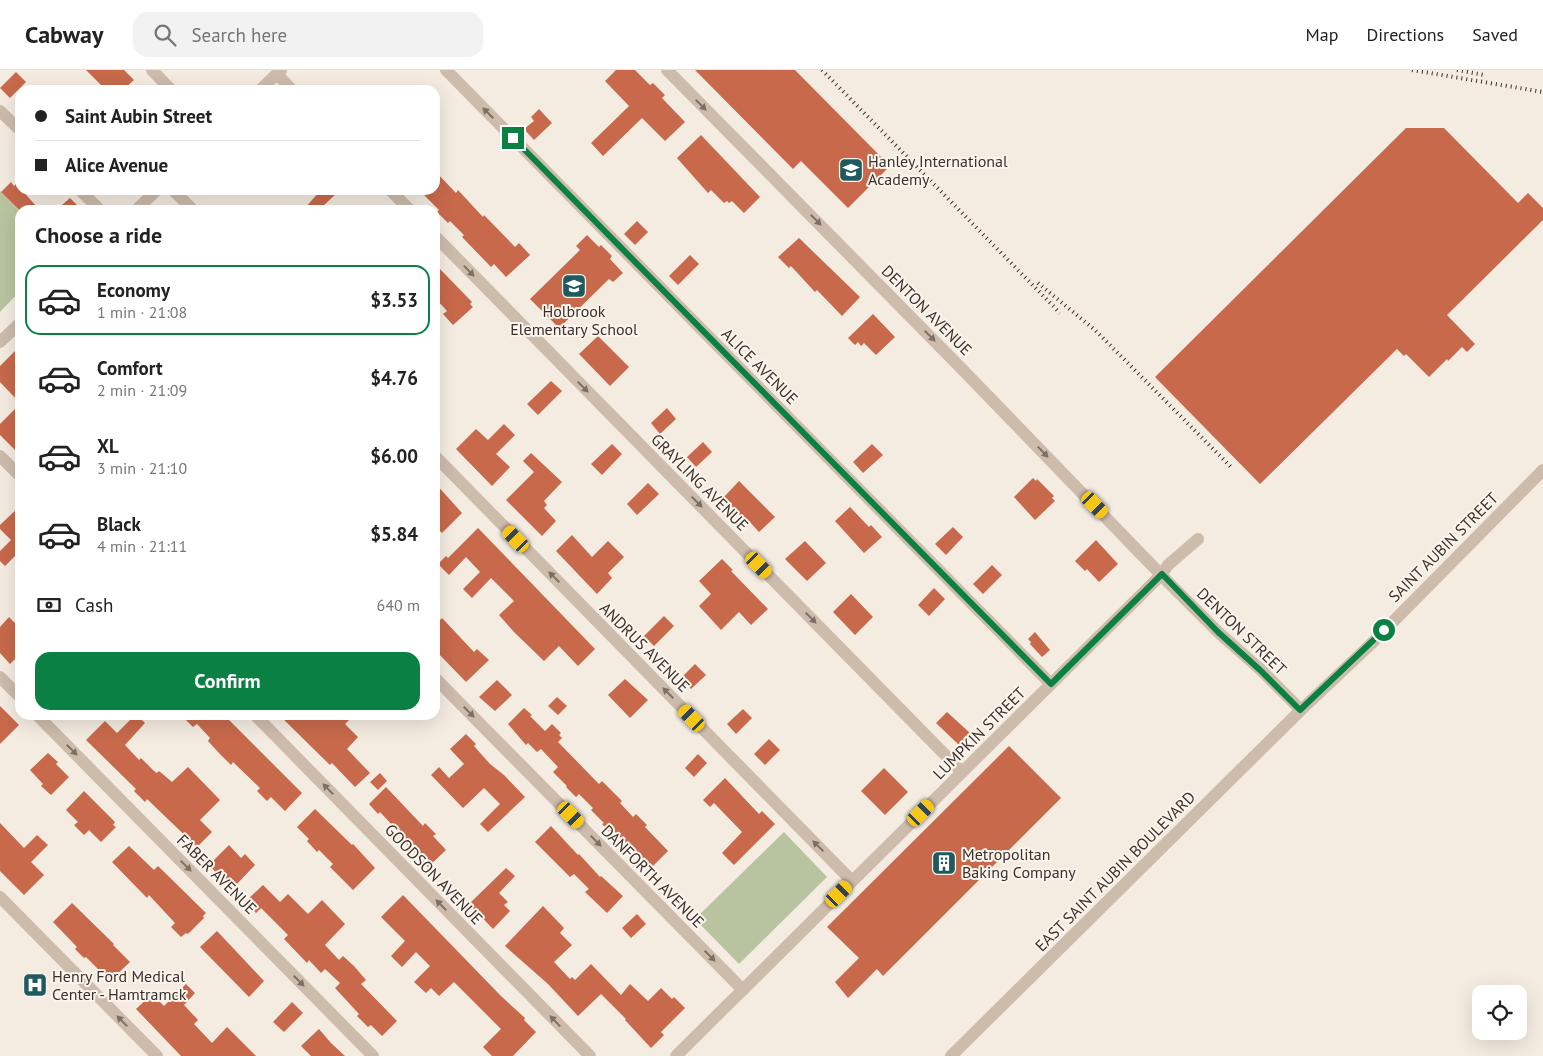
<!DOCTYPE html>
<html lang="en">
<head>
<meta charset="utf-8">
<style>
  :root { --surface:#fff; --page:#f2f2f2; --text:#222; --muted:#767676; --line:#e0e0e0; --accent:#0b8043 }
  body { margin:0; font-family:"PT Sans",sans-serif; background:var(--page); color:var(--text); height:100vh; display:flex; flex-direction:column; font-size:19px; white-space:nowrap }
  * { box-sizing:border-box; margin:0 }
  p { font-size:16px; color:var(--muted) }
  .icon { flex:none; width:28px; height:28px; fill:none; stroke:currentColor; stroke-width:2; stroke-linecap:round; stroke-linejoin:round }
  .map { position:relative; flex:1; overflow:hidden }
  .drawer { position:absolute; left:15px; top:135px; width:425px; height:515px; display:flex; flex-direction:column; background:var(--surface); border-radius:15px; box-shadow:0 5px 20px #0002 }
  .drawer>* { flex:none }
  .guide { position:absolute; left:15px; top:15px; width:425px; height:110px; border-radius:15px; box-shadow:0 5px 20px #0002; display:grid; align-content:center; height:110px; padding:0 20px; background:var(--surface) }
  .buttons { position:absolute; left:1472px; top:915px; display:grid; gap:10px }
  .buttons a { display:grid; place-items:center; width:55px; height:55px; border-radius:10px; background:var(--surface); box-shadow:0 5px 20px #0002; font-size:25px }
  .end { position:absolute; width:22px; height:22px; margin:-11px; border:6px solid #0b8043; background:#fff; box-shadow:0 0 0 2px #fff }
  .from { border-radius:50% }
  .car { position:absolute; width:15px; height:30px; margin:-15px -8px; border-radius:6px; box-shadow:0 0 4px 1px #0007; background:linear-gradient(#f5c518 24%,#345 0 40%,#f5c518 0 76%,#345 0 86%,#f5c518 0) }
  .guide b { display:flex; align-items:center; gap:18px; height:48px; font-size:19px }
  .guide b+b { border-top:1px solid var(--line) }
  .guide i { width:12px; height:12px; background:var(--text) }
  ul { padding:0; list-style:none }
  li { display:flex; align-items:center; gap:15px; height:70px; margin:0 10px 8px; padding:0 10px; border:2px solid transparent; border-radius:15px }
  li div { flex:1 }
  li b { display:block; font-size:19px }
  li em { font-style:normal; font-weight:600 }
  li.selected { border-color:var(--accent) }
  li>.icon { width:45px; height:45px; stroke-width:1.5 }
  h2 { padding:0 20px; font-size:22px; line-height:60px }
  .pay { display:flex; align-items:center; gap:12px; height:55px; padding:0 20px; font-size:19px }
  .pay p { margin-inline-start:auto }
  .primary-button { display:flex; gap:10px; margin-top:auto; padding:10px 20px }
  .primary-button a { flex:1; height:58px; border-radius:15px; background:var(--accent); color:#fff; font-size:20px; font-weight:600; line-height:58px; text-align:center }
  header { display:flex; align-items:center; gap:30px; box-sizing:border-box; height:70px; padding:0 25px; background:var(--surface); border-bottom:1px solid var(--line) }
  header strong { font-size:24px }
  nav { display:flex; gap:28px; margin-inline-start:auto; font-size:18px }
  .search { width:350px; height:45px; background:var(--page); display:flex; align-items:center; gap:12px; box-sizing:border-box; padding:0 18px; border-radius:15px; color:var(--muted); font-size:19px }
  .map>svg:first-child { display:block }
  .green { fill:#b8c4a0 }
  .building { fill:#c8694b }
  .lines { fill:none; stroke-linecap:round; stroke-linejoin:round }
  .minor { stroke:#cdbbac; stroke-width:12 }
  .rail { stroke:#3b302b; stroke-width:4; stroke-dasharray:1 4; stroke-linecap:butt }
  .oneway { fill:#7d6f65 }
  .route { stroke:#0b8043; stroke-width:6 }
  .labels { text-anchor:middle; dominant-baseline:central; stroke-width:4; stroke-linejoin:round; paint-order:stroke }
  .poi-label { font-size:16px; fill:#3b302b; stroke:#fbf5ee; text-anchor:start }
  .street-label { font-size:16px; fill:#3b302b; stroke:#fbf5ee }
</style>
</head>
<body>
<header>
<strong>Cabway</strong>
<div class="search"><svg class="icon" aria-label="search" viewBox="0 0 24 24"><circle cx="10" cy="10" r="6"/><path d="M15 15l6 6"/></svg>Search here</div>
<nav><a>Map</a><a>Directions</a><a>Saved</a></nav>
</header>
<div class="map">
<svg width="1543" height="986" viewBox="0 0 1543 986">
  <rect width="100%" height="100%" fill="#f4ebe1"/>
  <!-- green -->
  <g class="green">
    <path d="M 0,121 L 20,142 L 20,221 L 0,242 Z"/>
    <path d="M 784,762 L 827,807 L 739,894 L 695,849 Z"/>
  </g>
  <!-- building -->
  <g class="building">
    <path d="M 86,0 L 124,0 L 134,10 L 123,20 L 106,20 Z"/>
    <path d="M 616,0 L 635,0 L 650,15 L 653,13 L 665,25 L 662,28 L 685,52 L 665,71 L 642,48 L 603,86 L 591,73 L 629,36 L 605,11 Z"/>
    <path d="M 695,0 L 795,0 L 890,96 L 848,138 L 801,91 L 793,99 Z"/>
    <path d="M 16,2 L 26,12 L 10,28 L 0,18 Z"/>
    <path d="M 539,39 L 552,53 L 534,70 L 524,59 L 534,51 L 531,47 Z"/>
    <path d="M 1406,58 L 1444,58 L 1518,133 L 1528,123 L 1543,138 L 1543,150 L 1447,245 L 1475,274 L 1467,282 L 1462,277 L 1448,291 L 1447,289 L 1429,307 L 1406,284 L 1404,286 L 1397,279 L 1260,414 L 1155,307 Z"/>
    <path d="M 701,65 L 760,127 L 744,143 L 732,131 L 729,133 L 727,131 L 724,133 L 711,120 L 708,123 L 677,88 Z"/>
    <path d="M 435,101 L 456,123 L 458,120 L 483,147 L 484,145 L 515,177 L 519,173 L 530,185 L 506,207 L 494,194 L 491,197 L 462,167 L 464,165 L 450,151 L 448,153 L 437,142 L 439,140 L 419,120 L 435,120 Z"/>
    <path d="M 11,112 L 14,116 L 16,114 L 40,140 L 19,140 L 1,122 Z"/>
    <path d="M 321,120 L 340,120 L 319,140 L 303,140 Z"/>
    <path d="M 70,128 L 82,140 L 56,140 Z"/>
    <path d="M 637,151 L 648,162 L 635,175 L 624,164 Z"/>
    <path d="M 587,165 L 599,177 L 601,175 L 612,186 L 610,189 L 623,203 L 613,212 L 609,209 L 559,258 L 530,229 L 580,180 L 576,176 Z"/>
    <path d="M 799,168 L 860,227 L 842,246 L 817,220 L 815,222 L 791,196 L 789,198 L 778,187 Z"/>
    <path d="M 690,185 L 699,194 L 678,215 L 669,206 Z"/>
    <path d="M 440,199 L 472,232 L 470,234 L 473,237 L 453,255 L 443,244 L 447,241 L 435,228 L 435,204 Z"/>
    <path d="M 873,244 L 895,267 L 876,285 L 864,273 L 861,276 L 858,272 L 855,275 L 848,268 Z"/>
    <path d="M 598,266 L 629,297 L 610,316 L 579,284 Z"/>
    <path d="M 20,276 L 20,333 L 0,312 L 0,296 Z"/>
    <path d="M 551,311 L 562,321 L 538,345 L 527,334 Z"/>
    <path d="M 20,334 L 20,385 L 0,365 L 0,354 Z"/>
    <path d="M 667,338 L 676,349 L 660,364 L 651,353 Z"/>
    <path d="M 504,354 L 515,365 L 496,384 L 510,397 L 492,416 L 456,379 L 476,359 L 488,370 Z"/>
    <path d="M 703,372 L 712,382 L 696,397 L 687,387 Z"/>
    <path d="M 612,374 L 622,384 L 602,405 L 591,394 Z"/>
    <path d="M 872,374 L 883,385 L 863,403 L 853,392 Z"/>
    <path d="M 531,383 L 562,412 L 544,431 L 547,435 L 544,438 L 556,451 L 542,466 L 506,430 L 534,402 L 523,391 Z"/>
    <path d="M 1033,408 L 1036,411 L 1037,409 L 1054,426 L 1052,428 L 1055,431 L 1035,450 L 1014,427 Z"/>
    <path d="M 739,411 L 775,447 L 759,462 L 747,449 L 745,451 L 724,427 Z"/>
    <path d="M 435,413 L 462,443 L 442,463 L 435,456 Z"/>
    <path d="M 648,413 L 659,424 L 637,445 L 627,434 Z"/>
    <path d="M 20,436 L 20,481 L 5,496 L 0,491 L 0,481 L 11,470 L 0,459 L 0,455 Z"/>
    <path d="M 850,437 L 869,457 L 871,455 L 882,467 L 864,483 L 835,451 Z"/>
    <path d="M 953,457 L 963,467 L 946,485 L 935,474 Z"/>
    <path d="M 478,458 L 595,579 L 578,596 L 559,576 L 544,591 L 514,562 L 499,545 L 514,531 L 491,508 L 472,528 L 463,519 L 480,502 L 466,487 L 449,505 L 438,494 L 446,486 L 448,488 Z"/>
    <path d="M 572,465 L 592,487 L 608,471 L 624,487 L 608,503 L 612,508 L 597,524 L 556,481 Z"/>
    <path d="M 1096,470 L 1118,494 L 1099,512 L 1087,499 L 1085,501 L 1075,491 Z"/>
    <path d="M 805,471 L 826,493 L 807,511 L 785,489 Z"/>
    <path d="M 722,489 L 733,500 L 731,501 L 768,539 L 751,555 L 739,542 L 721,560 L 699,536 L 711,524 L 699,511 Z"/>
    <path d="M 992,495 L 1002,505 L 983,524 L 973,514 Z"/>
    <path d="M 934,518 L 945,529 L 929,546 L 918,535 Z"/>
    <path d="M 851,524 L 873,547 L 855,565 L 833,542 Z"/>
    <path d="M 664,546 L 674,556 L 654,576 L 644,566 Z"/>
    <path d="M 9,547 L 20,558 L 15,563 L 20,568 L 20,584 L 10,594 L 0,583 L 0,557 Z"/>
    <path d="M 442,548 L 474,582 L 477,579 L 489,590 L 466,612 L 435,580 L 435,555 Z"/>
    <path d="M 1035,562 L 1050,580 L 1042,587 L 1030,574 L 1031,572 L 1028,569 Z"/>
    <path d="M 695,594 L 706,605 L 691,619 L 681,608 Z"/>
    <path d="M 625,609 L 648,630 L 630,648 L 608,625 Z"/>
    <path d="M 497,610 L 512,625 L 495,641 L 479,627 Z"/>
    <path d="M 557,627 L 567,636 L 558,645 L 548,636 Z"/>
    <path d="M 0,636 L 19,655 L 0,674 Z"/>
    <path d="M 524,638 L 532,645 L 530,646 L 545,661 L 552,654 L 561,663 L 559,665 L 562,668 L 558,672 L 596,711 L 599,714 L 602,711 L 622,731 L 620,733 L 633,747 L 636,744 L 647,755 L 645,757 L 668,781 L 651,798 L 613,760 L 611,763 L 602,754 L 604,753 L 591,740 L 593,738 L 579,724 L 576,727 L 566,717 L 567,716 L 553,702 L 558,697 L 541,679 L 537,682 L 528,673 L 526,675 L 508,654 Z"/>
    <path d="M 743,639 L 752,648 L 736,664 L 727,654 Z"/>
    <path d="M 947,642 L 970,663 L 959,675 L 936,653 Z"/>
    <path d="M 135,645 L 137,645 L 145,653 L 125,675 L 139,690 L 141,688 L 154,701 L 157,703 L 159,701 L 172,712 L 188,697 L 220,730 L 200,750 L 212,762 L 197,777 L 147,729 L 145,732 L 134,721 L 136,719 L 86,670 L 105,651 L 117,663 Z"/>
    <path d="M 181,645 L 224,645 L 302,723 L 285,741 L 271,727 L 267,731 L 257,721 L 260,718 L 233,692 L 231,695 L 218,682 L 208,671 L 210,668 L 197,654 L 193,657 Z"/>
    <path d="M 279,645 L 354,645 L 345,654 L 358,667 L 347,679 L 370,703 L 355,717 L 332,693 L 330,695 Z"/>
    <path d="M 466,664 L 476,674 L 474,676 L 490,694 L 504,705 L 525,727 L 488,762 L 480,754 L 500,734 L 484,718 L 463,738 L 431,705 L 439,697 L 449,708 L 464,694 L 450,679 Z"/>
    <path d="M 769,669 L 780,680 L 765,695 L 754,684 Z"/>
    <path d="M 1009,676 L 1061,728 L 883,906 L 877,899 L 848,928 L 835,912 L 859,888 L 827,857 Z"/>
    <path d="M 48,683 L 58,692 L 56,694 L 69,707 L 51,725 L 41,716 L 43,714 L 30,700 Z"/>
    <path d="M 698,684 L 707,693 L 694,707 L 685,698 Z"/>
    <path d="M 884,698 L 908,722 L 885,745 L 861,721 Z"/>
    <path d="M 380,703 L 387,711 L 378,720 L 370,712 Z"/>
    <path d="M 725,708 L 759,744 L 762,741 L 775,754 L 734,795 L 722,783 L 742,762 L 714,733 L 710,737 L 703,730 Z"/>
    <path d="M 386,717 L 423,756 L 425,753 L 436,764 L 433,766 L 446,780 L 428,797 L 405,772 L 407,771 L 380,742 L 378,744 L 369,734 Z"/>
    <path d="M 84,721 L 115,752 L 113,755 L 116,757 L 101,772 L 89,760 L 84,765 L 74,755 L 78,752 L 66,740 Z"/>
    <path d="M 315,739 L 352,775 L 353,774 L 375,798 L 353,820 L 330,797 L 333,794 L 319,780 L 317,782 L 307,771 L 309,769 L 297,757 Z"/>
    <path d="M 0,753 L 24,778 L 37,765 L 48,775 L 31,792 L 44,805 L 24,825 L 0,801 Z"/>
    <path d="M 551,756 L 578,785 L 579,784 L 600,807 L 601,806 L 623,826 L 607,843 L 585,822 L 589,819 L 574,804 L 570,807 L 535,772 Z"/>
    <path d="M 229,775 L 241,788 L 245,784 L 255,795 L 234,817 L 221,804 L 219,806 L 209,795 Z"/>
    <path d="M 129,776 L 154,800 L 158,796 L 206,843 L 203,846 L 204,848 L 188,864 L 186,863 L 181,867 L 171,857 L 175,853 L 149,825 L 147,828 L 112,792 Z"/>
    <path d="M 506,798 L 515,806 L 499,823 L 508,832 L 504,835 L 510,841 L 493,859 L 469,834 Z"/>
    <path d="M 263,815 L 280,832 L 288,824 L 308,844 L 322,830 L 345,854 L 325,875 L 339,890 L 343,886 L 354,896 L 366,910 L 361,914 L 397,951 L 382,966 L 371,955 L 368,957 L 357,946 L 359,944 L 335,918 L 340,913 L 325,899 L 321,903 L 309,890 L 307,893 L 284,869 L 288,865 L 261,838 L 256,843 L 245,832 Z"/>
    <path d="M 403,825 L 501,926 L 525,948 L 524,950 L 536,962 L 513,986 L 492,986 L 483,977 L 501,959 L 454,912 L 439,926 L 431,918 L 426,923 L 414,912 L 430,896 L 416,882 L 402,897 L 391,886 L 405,871 L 381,847 Z"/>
    <path d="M 72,833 L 114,874 L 113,875 L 130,892 L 110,911 L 86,887 L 84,888 L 75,879 L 77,877 L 53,852 Z"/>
    <path d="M 543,836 L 564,858 L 560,863 L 572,875 L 554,892 L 570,909 L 572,907 L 575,910 L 591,894 L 621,925 L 630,914 L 648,931 L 661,918 L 672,929 L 674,927 L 685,938 L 661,962 L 664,965 L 651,978 L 625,950 L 626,949 L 601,924 L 578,946 L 548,914 L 505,876 Z"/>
    <path d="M 637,844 L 646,854 L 631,868 L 622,858 Z"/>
    <path d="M 217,861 L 264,911 L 249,927 L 200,877 Z"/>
    <path d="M 186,914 L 195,923 L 184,935 L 198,950 L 194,954 L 212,973 L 227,957 L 256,986 L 181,986 L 136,939 L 152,924 L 164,936 Z"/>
    <path d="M 292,932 L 303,943 L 284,962 L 273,952 Z"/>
    <path d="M 319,959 L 331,973 L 345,986 L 311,986 L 301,976 Z"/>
  </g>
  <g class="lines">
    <!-- minor -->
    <g class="minor">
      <path d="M 152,0 L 171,20"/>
      <path d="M 446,0 L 1051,614"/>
      <path d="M 667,0 L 960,297 L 1169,513 L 1218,562 L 1261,600 L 1301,640"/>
      <path d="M 277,4 L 292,20"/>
      <path d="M 260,20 L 281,0"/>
      <path d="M 0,41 L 20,60"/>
      <path d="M 80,120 L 100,140"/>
      <path d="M 173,120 L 193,140"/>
      <path d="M 390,120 L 410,140"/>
      <path d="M 136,140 L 157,120"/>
      <path d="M 435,166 L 962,702"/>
      <path d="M 0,272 L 20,253"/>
      <path d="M 0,386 L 20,406"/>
      <path d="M 435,386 L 852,811"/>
      <path d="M 0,607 L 20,627"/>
      <path d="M 435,608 L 743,920"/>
      <path d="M 37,645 L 373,986"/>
      <path d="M 255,645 L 590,986"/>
      <path d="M 0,827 L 157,986"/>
      <path d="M 676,986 L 1162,504 L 1168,495 L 1198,469"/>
      <path d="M 951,986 L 1301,640 L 1371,574 L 1543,400"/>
    </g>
    <!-- rail -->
    <g class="rail">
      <path d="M 822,0 L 1060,243"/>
      <path d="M 1412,0 L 1543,22"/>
      <path d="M 1457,0 L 1484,5"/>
      <path d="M 1038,213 L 1095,260 L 1233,399"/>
    </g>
  </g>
  <!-- one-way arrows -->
  <defs><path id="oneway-solid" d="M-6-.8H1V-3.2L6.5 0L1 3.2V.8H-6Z" transform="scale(1.25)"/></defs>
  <g class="oneway">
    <use href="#oneway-solid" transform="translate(701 35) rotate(45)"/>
    <use href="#oneway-solid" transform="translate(488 43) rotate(-135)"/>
    <use href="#oneway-solid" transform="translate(816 150) rotate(45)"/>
    <use href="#oneway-solid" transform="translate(469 201) rotate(46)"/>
    <use href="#oneway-solid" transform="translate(930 266) rotate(45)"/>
    <use href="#oneway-solid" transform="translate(583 317) rotate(45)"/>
    <use href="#oneway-solid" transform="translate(1043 382) rotate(46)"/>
    <use href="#oneway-solid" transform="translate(697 432) rotate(45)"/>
    <use href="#oneway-solid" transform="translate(554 507) rotate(-135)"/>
    <use href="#oneway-solid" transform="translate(811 548) rotate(45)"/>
    <use href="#oneway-solid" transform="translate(668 623) rotate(-135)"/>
    <use href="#oneway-solid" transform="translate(469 642) rotate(45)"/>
    <use href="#oneway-solid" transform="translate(72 680) rotate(45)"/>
    <use href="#oneway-solid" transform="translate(328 719) rotate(-134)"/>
    <use href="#oneway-solid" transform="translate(596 771) rotate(45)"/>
    <use href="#oneway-solid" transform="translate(818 776) rotate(-135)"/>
    <use href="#oneway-solid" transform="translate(186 796) rotate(45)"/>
    <use href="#oneway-solid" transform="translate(441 835) rotate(-134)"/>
    <use href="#oneway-solid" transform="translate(710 886) rotate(45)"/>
    <use href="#oneway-solid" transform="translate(299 911) rotate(45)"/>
    <use href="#oneway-solid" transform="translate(122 951) rotate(-134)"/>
    <use href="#oneway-solid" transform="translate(555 951) rotate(-134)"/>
  </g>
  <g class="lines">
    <!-- route -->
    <path class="route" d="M 513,68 L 1051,614 L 1162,504 L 1218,562 L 1260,600 L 1300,640 L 1384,560"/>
  </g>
  <!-- icons -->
  <defs>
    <symbol id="school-square" viewBox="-11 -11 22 22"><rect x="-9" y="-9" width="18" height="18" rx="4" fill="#1f5a5e" stroke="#fbf5ee"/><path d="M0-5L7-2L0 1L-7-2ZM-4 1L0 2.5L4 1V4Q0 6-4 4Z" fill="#fff"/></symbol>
    <symbol id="building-square" viewBox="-11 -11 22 22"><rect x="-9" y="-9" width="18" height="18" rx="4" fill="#1f5a5e" stroke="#fbf5ee"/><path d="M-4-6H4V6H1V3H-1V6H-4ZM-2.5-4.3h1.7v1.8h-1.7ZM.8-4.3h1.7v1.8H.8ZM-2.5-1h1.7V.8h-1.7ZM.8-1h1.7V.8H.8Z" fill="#fff"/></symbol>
    <symbol id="hospital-square" viewBox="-11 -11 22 22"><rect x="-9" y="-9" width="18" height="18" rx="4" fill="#1f5a5e" stroke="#fbf5ee"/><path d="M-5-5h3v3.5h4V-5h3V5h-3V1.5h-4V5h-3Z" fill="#fff"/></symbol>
  </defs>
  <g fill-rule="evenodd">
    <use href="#school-square" x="837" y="86" width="28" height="28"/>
    <use href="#school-square" x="560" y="202" width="28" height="28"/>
    <use href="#building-square" x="930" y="779" width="28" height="28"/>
    <use href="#hospital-square" x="21" y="901" width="28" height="28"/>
  </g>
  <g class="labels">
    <!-- poi labels -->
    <g class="poi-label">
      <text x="868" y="91">Hanley International<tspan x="868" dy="18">Academy</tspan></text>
      <text x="574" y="241" text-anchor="middle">Holbrook<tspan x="574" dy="18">Elementary School</tspan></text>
      <text x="962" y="784">Metropolitan<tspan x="962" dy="18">Baking Company</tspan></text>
      <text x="52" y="906">Henry Ford Medical<tspan x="52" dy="18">Center - Hamtramck</tspan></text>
    </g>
    <!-- street labels -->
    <g class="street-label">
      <text transform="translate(927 240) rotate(45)">DENTON AVENUE</text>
      <text transform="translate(760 296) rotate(45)">ALICE AVENUE</text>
      <text transform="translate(700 412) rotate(45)">GRAYLING AVENUE</text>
      <text transform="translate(1443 477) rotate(-45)">SAINT AUBIN STREET</text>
      <text transform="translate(1242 561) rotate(44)">DENTON STREET</text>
      <text transform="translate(645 577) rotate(45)">ANDRUS AVENUE</text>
      <text transform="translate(979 663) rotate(-45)">LUMPKIN STREET</text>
      <text transform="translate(1115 801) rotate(-45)">EAST SAINT AUBIN BOULEVARD</text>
      <text transform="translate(217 804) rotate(45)">FABER AVENUE</text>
      <text transform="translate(434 804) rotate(46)">GOODSON AVENUE</text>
      <text transform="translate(653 806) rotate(45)">DANFORTH AVENUE</text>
    </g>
  </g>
</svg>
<div class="buttons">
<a><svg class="icon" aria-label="locate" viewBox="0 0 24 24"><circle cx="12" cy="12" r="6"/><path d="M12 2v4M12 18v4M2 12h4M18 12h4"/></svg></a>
</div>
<i class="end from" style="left:1384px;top:560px"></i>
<i class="end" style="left:513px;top:68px"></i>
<i class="car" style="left:1095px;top:435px;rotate:136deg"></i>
<i class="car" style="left:516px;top:469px;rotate:316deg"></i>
<i class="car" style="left:759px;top:495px;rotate:136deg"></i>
<i class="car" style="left:692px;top:648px;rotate:316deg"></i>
<i class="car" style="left:921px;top:743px;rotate:45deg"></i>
<i class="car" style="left:571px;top:745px;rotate:136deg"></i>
<i class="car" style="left:839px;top:824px;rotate:45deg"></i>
<div class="guide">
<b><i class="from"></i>Saint Aubin Street</b>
<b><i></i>Alice Avenue</b>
</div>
<section class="drawer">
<h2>Choose a ride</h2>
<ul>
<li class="selected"><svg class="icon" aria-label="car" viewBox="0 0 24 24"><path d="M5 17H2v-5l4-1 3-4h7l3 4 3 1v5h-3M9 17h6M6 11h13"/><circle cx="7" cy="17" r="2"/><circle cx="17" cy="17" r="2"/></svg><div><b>Economy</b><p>1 min · 21:08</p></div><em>$3.53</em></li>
<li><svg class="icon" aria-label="car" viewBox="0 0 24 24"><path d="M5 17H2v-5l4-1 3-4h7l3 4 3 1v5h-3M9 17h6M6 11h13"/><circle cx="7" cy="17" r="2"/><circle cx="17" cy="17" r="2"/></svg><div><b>Comfort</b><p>2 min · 21:09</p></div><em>$4.76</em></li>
<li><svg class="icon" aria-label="car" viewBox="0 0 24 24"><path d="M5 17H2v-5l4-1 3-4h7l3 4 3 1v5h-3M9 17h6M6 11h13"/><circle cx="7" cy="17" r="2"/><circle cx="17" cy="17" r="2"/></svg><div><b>XL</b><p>3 min · 21:10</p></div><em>$6.00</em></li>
<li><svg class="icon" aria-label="car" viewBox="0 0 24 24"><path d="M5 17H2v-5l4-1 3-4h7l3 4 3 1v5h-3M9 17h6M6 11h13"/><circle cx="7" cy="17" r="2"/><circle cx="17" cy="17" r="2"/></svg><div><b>Black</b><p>4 min · 21:11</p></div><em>$5.84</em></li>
</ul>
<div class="pay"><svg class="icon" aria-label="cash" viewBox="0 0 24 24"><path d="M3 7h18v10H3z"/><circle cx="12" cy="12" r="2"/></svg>Cash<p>640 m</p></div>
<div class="primary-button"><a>Confirm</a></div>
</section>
</div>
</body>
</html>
